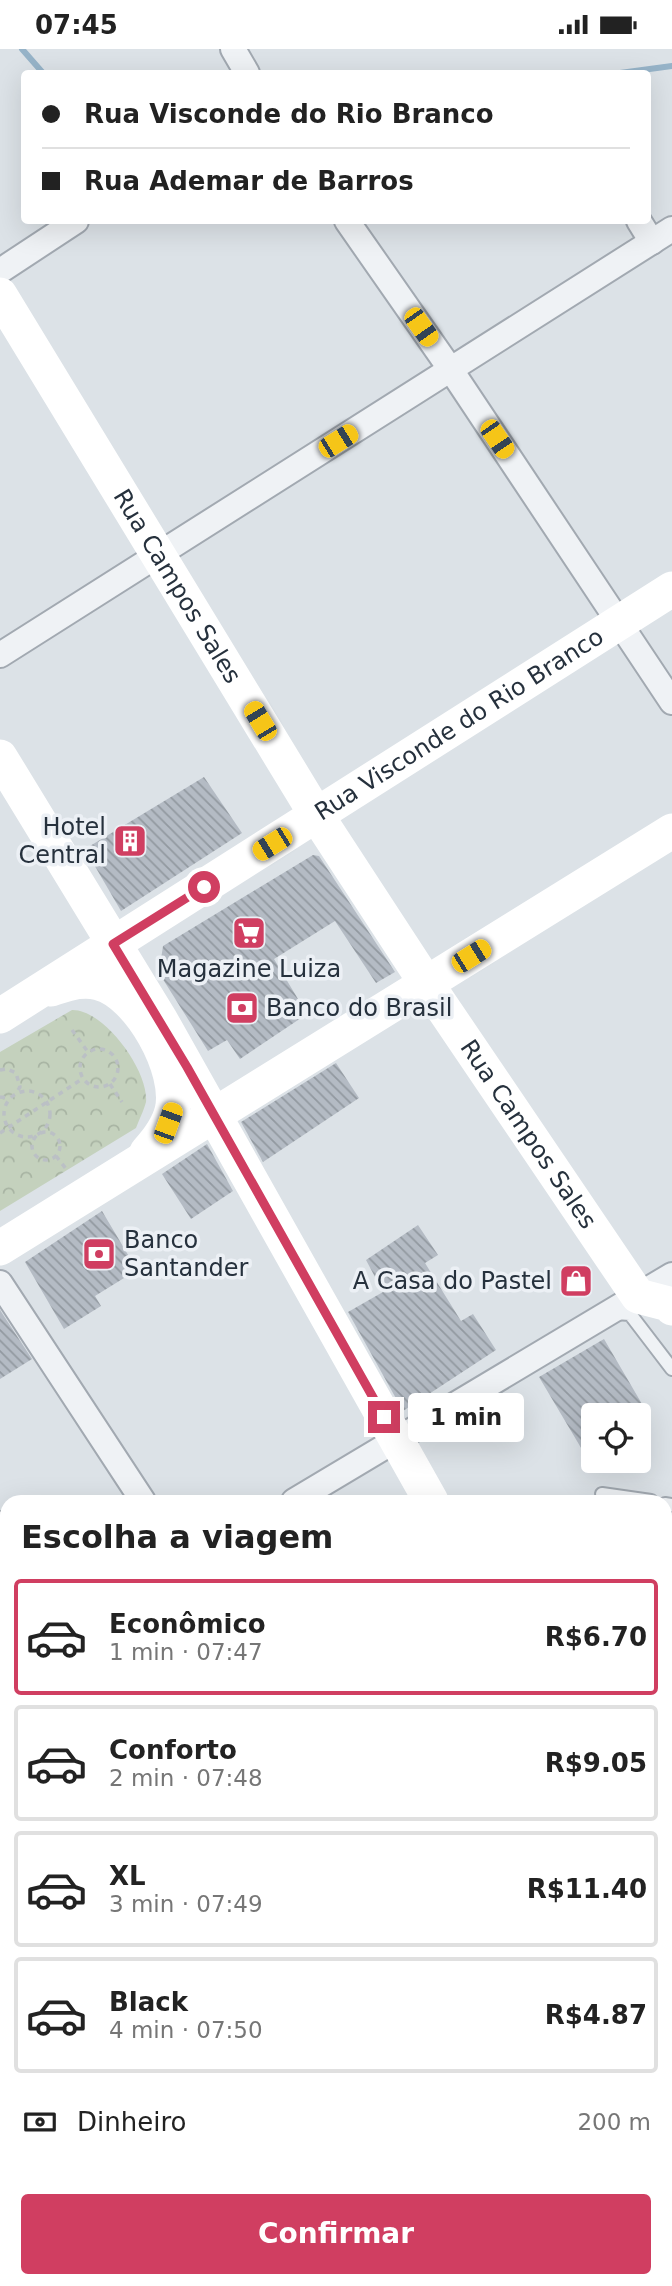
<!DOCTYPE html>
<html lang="pt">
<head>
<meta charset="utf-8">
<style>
  :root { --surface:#fff; --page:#f2f2f2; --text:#222; --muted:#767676; --line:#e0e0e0; --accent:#d03e61 }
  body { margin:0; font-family:"DejaVu Sans",sans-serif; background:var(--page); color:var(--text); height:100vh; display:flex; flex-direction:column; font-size:26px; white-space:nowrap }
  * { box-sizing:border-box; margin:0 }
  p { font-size:23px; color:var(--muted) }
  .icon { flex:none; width:38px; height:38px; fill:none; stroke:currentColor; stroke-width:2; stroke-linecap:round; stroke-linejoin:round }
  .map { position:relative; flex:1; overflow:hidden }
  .drawer { position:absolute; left:0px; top:1446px; width:672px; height:793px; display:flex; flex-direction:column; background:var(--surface); border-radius:21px 21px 0 0; box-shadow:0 7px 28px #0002 }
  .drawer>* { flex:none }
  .guide { position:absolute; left:21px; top:21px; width:630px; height:154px; border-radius:7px; box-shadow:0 7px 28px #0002; display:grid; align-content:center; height:154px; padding:0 21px; background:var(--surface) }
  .fabs { position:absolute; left:581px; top:1354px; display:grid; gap:14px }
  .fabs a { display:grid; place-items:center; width:70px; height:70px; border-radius:7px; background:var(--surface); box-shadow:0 7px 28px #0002; font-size:35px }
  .end { position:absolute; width:32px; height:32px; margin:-16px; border:9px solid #d03e61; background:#fff; box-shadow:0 0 0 4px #fff }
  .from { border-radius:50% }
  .bubble { position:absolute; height:49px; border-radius:7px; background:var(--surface); box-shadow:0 7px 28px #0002; font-size:23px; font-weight:700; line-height:49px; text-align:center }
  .car { position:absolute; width:21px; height:42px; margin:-21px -10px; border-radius:9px; box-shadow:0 0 5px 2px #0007; background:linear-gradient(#f5c518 24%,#345 0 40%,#f5c518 0 76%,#345 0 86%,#f5c518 0) }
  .guide b { display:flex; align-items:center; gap:24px; height:66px; font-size:26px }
  .guide b+b { border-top:2px solid var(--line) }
  .guide i { width:18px; height:18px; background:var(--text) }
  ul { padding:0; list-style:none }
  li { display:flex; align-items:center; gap:21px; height:116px; margin:0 14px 10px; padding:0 7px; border:4px solid var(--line); border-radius:7px }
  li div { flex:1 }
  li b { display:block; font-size:26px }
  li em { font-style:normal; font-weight:700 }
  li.on { border-color:var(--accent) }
  li>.icon { width:63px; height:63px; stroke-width:1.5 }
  h2 { padding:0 21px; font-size:32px; line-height:84px }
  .pay { display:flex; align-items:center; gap:18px; height:77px; padding:0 21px; font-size:26px }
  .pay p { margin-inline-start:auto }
  .action { display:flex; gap:14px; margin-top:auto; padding:14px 21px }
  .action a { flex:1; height:80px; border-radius:7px; background:var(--accent); color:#fff; font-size:28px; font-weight:700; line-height:80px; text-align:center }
  .status { display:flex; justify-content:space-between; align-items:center; height:49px; padding:0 35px; background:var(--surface); direction:ltr }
  .status svg { height:19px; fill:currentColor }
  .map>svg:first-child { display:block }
  .park { fill:url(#park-crowns) }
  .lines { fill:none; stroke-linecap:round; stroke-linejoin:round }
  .stream { stroke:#96b3c8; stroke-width:6 }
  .building { fill:url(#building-back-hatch) }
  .lane-casing { stroke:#a2a9b1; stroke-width:16 }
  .street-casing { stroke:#a2a9b1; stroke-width:28 }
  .path { stroke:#bbc0c5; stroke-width:3.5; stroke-dasharray:5 5; stroke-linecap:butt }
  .lane { stroke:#eff2f5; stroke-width:12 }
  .street { stroke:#eff2f5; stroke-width:24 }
  .secondary { stroke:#fff; stroke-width:35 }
  .route { stroke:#d03e61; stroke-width:9 }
  .labels { text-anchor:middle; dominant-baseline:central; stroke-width:7; stroke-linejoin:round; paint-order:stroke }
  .street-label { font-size:24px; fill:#26313d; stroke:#ecf0f5 }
  .poi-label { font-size:24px; fill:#26313d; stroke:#ecf0f5; text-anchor:end }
</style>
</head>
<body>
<div class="status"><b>07:45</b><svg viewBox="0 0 49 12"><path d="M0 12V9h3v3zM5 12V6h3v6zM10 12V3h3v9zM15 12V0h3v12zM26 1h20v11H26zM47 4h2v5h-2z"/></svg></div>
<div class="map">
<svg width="672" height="2237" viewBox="0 0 672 2237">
  <defs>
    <pattern id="park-crowns" width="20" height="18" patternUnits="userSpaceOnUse" patternTransform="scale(1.75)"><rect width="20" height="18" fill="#c4d1bd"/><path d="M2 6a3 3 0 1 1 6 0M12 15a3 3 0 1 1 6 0" fill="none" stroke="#a8b4a3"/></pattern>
    <pattern id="building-back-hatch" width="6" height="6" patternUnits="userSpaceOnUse" patternTransform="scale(1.75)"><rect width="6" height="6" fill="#b4bbc4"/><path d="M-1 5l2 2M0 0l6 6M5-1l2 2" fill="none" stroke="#9299a0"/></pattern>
  </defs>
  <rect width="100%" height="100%" fill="#dce2e7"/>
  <!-- park -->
  <path class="park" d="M 72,961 C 104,960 149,1022 146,1053 C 144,1061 139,1071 136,1079 L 0,1162 L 0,1003 Z"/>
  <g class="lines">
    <!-- stream -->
    <g class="stream">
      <path d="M 22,0 L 43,24"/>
      <path d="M 620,24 L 672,17"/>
    </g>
  </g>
  <!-- building -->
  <g class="building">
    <path d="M 204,728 L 242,784 L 121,862 L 85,800 Z"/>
    <path d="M 313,806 L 319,807 L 395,923 L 376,934 L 335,872 L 274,910 L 307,965 L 240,1010 L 227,991 L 208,1002 L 159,924 L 163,897 Z"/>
    <path d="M 336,1014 L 359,1049 L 263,1113 L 241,1073 Z"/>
    <path d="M 207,1095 L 233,1142 L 191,1170 L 162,1125 Z"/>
    <path d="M 102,1162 L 137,1221 L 95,1247 L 101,1257 L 64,1280 L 25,1213 Z"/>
    <path d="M 418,1176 L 438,1206 L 425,1214 L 461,1272 L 473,1265 L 496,1301 L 403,1362 L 348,1263 L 383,1243 L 366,1211 Z"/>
    <path d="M 0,1261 L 32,1310 L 0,1330 Z"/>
    <path d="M 604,1290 L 649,1367 L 593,1367 L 593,1419 L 539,1328 Z"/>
  </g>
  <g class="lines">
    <defs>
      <g id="lane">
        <path d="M 615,1264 L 630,1265 L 672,1320"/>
        <path d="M 602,1445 L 651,1452"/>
        <path d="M 665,1455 L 672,1456"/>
        <path d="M 0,1469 L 7,1481"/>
      </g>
      <g id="street">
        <path d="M 233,0 L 247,24"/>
        <path d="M 347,172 L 451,321 L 672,653"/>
        <path d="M 639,172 L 652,193"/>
        <path d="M 0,222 L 76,172"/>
        <path d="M 0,606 L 672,180"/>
        <path d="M 0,1234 L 143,1452"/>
        <path d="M 294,1452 L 672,1226"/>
        <path d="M 0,1631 L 7,1627"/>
        <path d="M 665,2074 L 672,2073"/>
        <path d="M 0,2213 L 7,2212"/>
        <path d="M 476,2231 L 477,2237"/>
      </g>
    </defs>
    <!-- lane casing -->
    <use href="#lane" class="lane-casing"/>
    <!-- street casing -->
    <use href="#street" class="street-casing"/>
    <!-- path -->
    <g class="path">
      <path d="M 72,981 L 88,1003"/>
      <circle cx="99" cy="1019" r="19"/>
      <path d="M 0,1021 L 7,1020 L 16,1024 L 20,1038 L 16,1044"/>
      <path d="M 110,1035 L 122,1053"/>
      <circle cx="27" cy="1065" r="23"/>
      <path d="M 0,1048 L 10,1049"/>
      <circle cx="46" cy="1097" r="14"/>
      <path d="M 0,1084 L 82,1030"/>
      <path d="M 56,1107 L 67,1121"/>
    </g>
    <!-- lane -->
    <use href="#lane" class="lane"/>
    <!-- street -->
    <use href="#street" class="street"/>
    <!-- secondary -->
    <g class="secondary">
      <path id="s1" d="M 0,246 L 317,767 L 426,934 L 638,1247 L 669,1255 L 672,1259"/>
      <path d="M 0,708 L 160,970 L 431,1452"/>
      <path d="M 51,940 C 67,935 82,929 99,934 C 139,944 182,1021 172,1062 C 168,1078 158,1091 147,1103"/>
      <path id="s2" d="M 0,967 L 672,540"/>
      <path d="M 0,1199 L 672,782"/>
      <path d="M 0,1749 L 7,1761"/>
      <path d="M 665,1767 L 672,1766"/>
      <path d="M 0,1940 L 7,1938"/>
      <path d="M 665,1986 L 672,2013"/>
      <path d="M 175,2231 L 176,2237"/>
    </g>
  </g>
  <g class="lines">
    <!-- route -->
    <path class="route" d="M 204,838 L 113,895 L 187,1018 L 384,1368"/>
  </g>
  <!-- icons -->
  <defs>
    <symbol id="building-square" viewBox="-11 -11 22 22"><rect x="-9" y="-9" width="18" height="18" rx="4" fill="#d03e61" stroke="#ecf0f5"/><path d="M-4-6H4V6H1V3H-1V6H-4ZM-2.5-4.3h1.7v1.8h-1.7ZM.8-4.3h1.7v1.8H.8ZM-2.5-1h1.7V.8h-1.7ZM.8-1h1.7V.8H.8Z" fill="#fff"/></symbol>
    <symbol id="supermarket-square" viewBox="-11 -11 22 22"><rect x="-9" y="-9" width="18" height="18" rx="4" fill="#d03e61" stroke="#ecf0f5"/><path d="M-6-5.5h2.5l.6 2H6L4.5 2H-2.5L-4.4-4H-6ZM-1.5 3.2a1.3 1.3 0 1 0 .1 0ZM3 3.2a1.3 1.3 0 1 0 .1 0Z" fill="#fff"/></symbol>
    <symbol id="bank-square" viewBox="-11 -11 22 22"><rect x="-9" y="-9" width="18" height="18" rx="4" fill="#d03e61" stroke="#ecf0f5"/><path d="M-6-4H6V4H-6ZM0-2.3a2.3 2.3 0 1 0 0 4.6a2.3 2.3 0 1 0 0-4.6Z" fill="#fff"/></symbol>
    <symbol id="shop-square" viewBox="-11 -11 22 22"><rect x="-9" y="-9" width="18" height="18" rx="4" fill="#d03e61" stroke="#ecf0f5"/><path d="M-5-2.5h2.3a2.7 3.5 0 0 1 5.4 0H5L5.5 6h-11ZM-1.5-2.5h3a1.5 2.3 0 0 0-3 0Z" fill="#fff"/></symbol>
  </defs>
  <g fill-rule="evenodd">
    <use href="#building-square" x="111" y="773" width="38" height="38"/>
    <use href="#supermarket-square" x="230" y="865" width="38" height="38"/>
    <use href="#bank-square" x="223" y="940" width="38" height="38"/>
    <use href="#bank-square" x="80" y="1186" width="38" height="38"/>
    <use href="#shop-square" x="557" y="1213" width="38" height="38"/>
  </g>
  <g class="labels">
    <!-- street labels -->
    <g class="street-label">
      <text stroke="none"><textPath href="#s1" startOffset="341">Rua Campos Sales</textPath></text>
      <text stroke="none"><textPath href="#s2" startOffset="544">Rua Visconde do Rio Branco</textPath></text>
      <text stroke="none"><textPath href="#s1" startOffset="992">Rua Campos Sales</textPath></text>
    </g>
    <!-- poi labels -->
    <g class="poi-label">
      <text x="106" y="778">Hotel<tspan x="106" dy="28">Central</tspan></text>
      <text x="249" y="920" text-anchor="middle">Magazine Luiza</text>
      <text x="266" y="959" text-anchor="start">Banco do Brasil</text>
      <text x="124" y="1191" text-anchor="start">Banco<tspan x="124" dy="28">Santander</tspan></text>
      <text x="552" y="1232">A Casa do Pastel</text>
    </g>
  </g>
</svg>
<div class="fabs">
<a><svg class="icon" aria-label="locate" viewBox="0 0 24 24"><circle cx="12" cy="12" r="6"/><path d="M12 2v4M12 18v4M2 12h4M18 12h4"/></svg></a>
</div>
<i class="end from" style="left:204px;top:838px"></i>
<i class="end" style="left:384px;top:1368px"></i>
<div class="bubble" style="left:408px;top:1344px;width:116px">1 min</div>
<i class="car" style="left:421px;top:278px;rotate:145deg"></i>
<i class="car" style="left:497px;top:390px;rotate:146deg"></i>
<i class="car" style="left:338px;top:392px;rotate:58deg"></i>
<i class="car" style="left:260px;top:672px;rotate:329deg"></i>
<i class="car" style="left:272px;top:795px;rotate:238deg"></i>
<i class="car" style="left:471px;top:907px;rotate:58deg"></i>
<i class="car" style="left:168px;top:1074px;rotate:20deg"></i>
<div class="guide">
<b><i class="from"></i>Rua Visconde do Rio Branco</b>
<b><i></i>Rua Ademar de Barros</b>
</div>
<section class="drawer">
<h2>Escolha a viagem</h2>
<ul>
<li class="on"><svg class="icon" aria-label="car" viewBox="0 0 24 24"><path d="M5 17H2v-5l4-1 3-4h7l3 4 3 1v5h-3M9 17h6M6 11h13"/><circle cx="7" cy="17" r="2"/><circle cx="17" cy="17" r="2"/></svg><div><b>Econômico</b><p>1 min · 07:47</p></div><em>R$6.70</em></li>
<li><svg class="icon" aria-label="car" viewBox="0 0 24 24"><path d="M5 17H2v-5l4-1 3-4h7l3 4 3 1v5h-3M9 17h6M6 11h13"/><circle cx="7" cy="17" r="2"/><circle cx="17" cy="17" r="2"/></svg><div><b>Conforto</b><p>2 min · 07:48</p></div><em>R$9.05</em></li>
<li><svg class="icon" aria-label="car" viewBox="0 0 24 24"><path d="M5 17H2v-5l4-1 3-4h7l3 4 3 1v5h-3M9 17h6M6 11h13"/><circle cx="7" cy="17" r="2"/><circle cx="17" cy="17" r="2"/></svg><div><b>XL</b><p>3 min · 07:49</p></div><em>R$11.40</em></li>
<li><svg class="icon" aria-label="car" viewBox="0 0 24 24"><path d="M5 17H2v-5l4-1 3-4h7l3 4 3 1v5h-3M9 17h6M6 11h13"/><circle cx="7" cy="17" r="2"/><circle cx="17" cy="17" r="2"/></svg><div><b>Black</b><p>4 min · 07:50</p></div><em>R$4.87</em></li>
</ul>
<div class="pay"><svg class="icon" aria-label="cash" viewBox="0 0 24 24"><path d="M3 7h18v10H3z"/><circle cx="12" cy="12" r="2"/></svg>Dinheiro<p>200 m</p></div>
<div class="action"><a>Confirmar</a></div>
</section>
</div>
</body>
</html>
